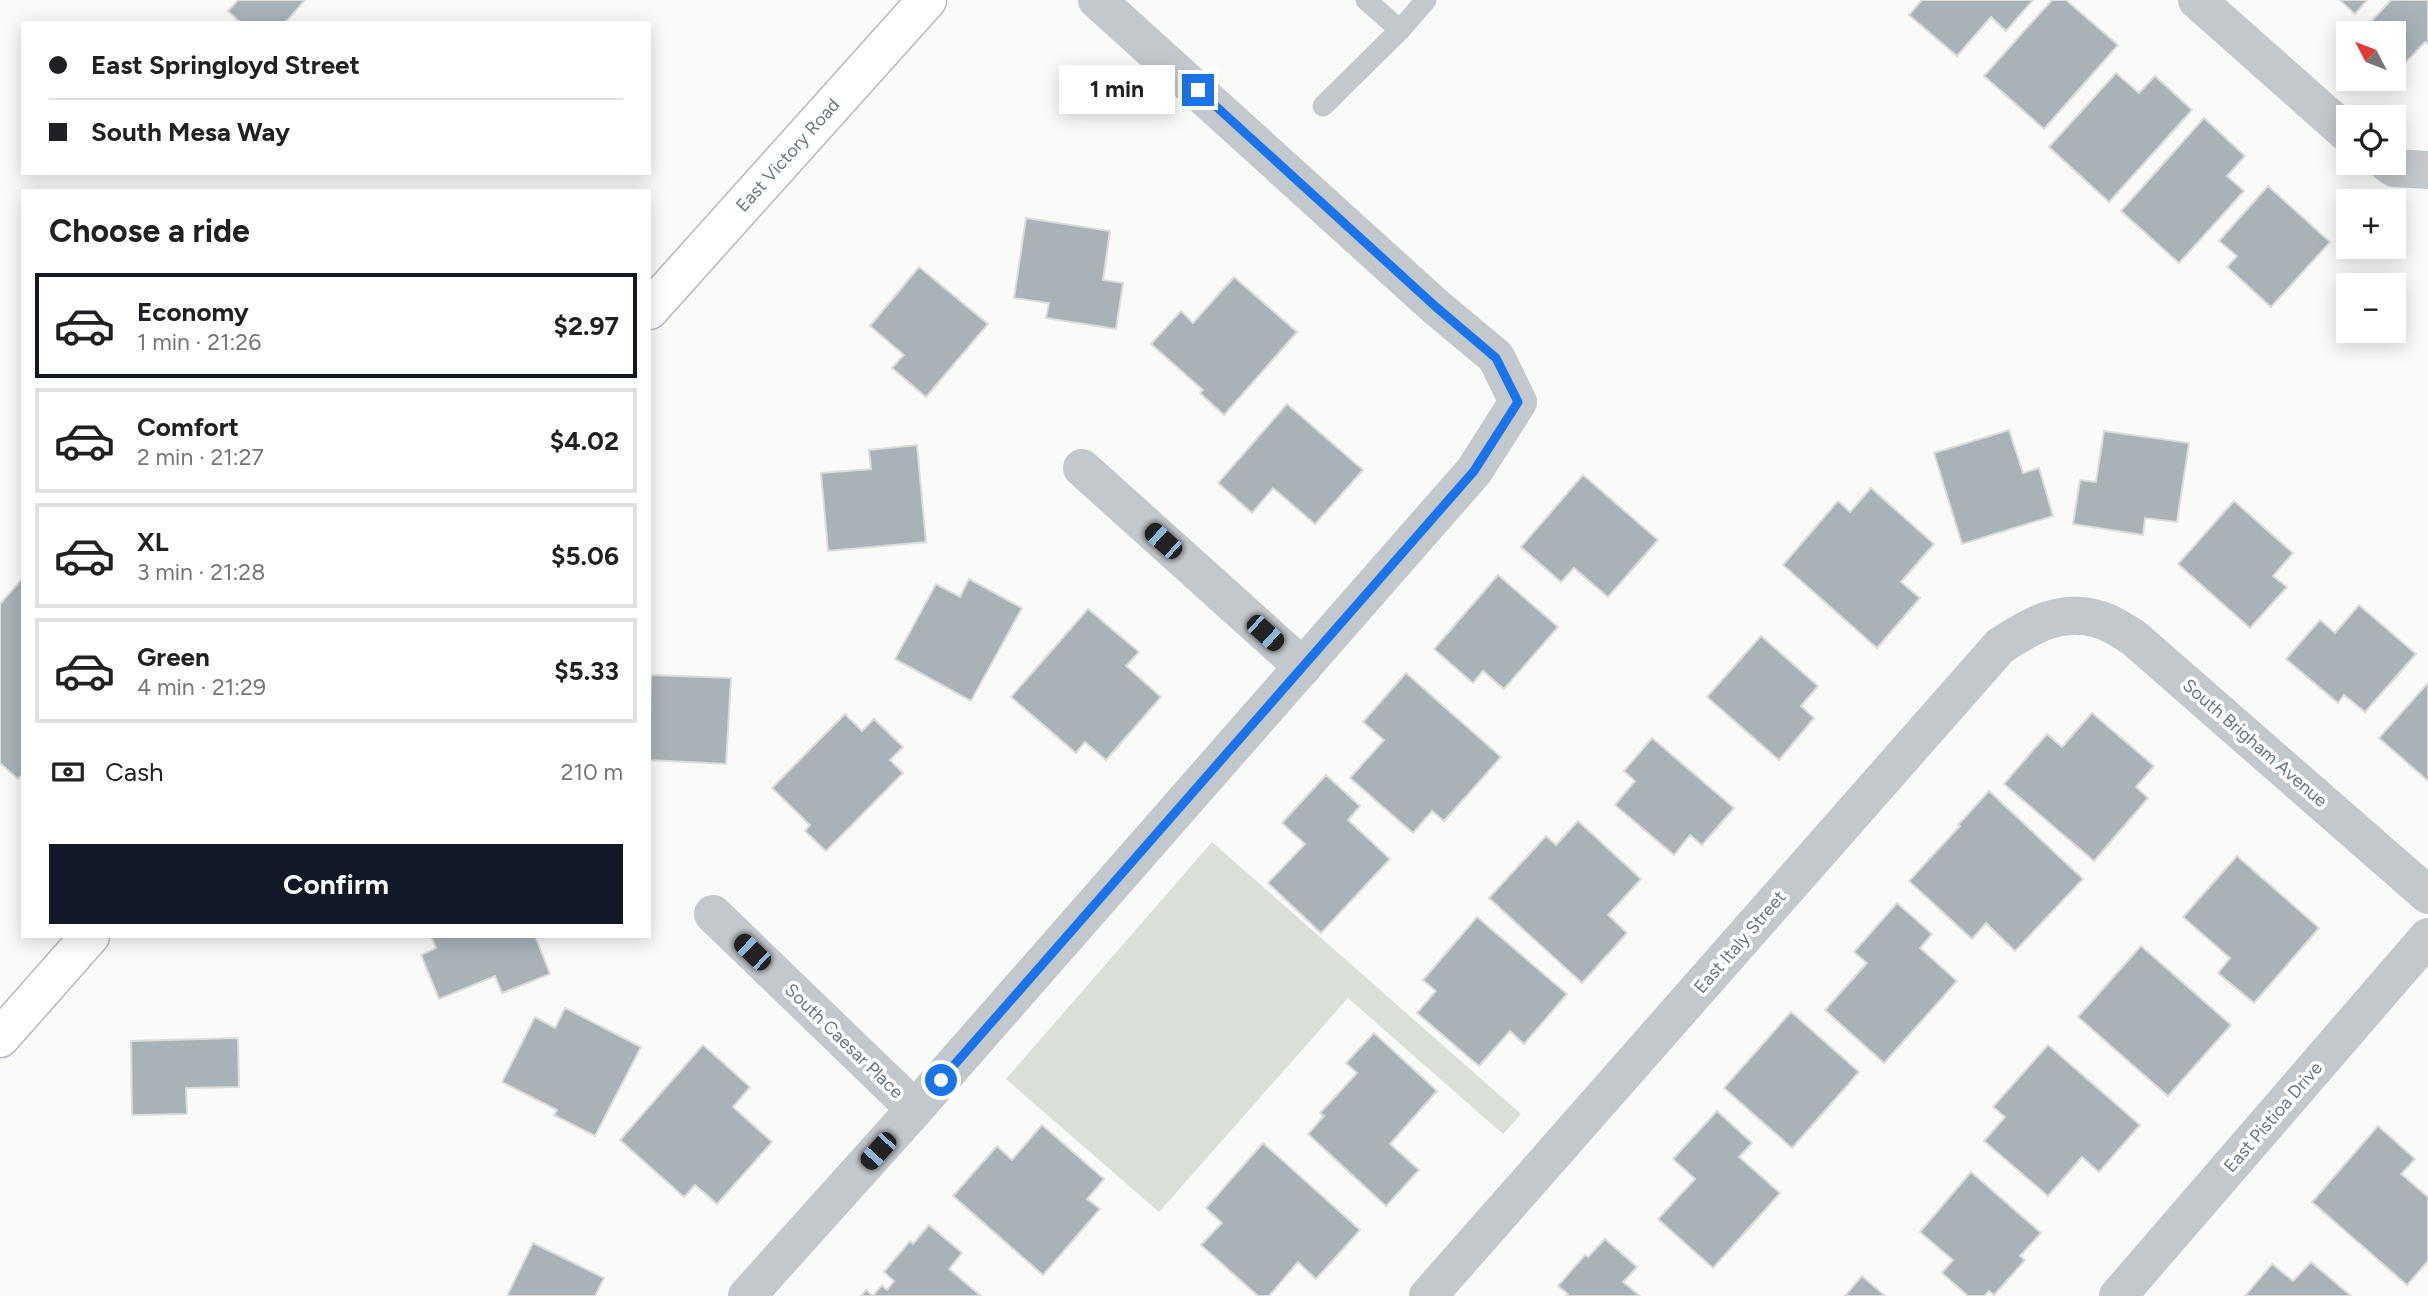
<!DOCTYPE html>
<html lang="en">
<head>
<meta charset="utf-8">
<style>
  :root { --surface:#fff; --page:#f6f6f6; --text:#202124; --muted:#757577; --line:#e0e0e0; --accent:#111827 }
  body { margin:0; font-family:Figtree,sans-serif; background:var(--page); color:var(--text); height:100vh; display:flex; flex-direction:column; font-size:26px; white-space:nowrap }
  * { box-sizing:border-box; margin:0 }
  p { font-size:23px; color:var(--muted) }
  .icon { flex:none; width:38px; height:38px; fill:none; stroke:currentColor; stroke-width:2; stroke-linecap:round; stroke-linejoin:round }
  .map { position:relative; flex:1; overflow:hidden }
  .sheet { position:absolute; left:21px; top:189px; width:630px; height:749px; display:flex; flex-direction:column; background:var(--surface); border-radius:0px; box-shadow:0 4px 18px #0003 }
  .sheet>* { flex:none }
  .guide { position:absolute; left:21px; top:21px; width:630px; height:154px; border-radius:0px; box-shadow:0 4px 18px #0003; display:grid; align-content:center; height:154px; padding:0 28px; background:var(--surface) }
  .needle { width:46px; rotate:312deg }
  .buttons { position:absolute; left:2336px; top:21px; display:grid; gap:14px }
  .buttons a { display:grid; place-items:center; width:70px; height:70px; border-radius:0px; background:var(--surface); box-shadow:0 4px 18px #0003; font-size:35px }
  .end { position:absolute; width:32px; height:32px; margin:-16px; border:9px solid #1a73e8; background:#fff; box-shadow:0 0 0 4px #fff }
  .from { border-radius:50% }
  .bubble { position:absolute; height:49px; border-radius:0px; background:var(--surface); box-shadow:0 4px 18px #0003; font-size:23px; font-weight:700; line-height:49px; text-align:center }
  .car { position:absolute; width:21px; height:42px; margin:-21px -10px; border-radius:9px; box-shadow:0 0 5px 2px #0007; background:linear-gradient(#222 24%,#8ab4d8 0 40%,#222 0 76%,#8ab4d8 0 86%,#222 0) }
  .guide b { display:flex; align-items:center; gap:24px; height:66px; font-size:26px }
  .guide b+b { border-top:2px solid var(--line) }
  .guide i { width:18px; height:18px; background:var(--text) }
  ul { padding:0; list-style:none }
  li { display:flex; align-items:center; gap:21px; height:105px; margin:0 14px 10px; padding:0 14px; border:4px solid var(--line); border-radius:0px }
  li div { flex:1 }
  li b { display:block; font-size:26px }
  li em { font-style:normal; font-weight:700 }
  li.active { border-color:var(--accent) }
  li>.icon { width:63px; height:63px; stroke-width:1.5 }
  h2 { padding:0 28px; font-size:32px; line-height:84px }
  .pay { display:flex; align-items:center; gap:18px; height:77px; padding:0 28px; font-size:26px }
  .pay p { margin-inline-start:auto }
  .action { display:flex; gap:14px; margin-top:auto; padding:14px 28px }
  .action a { flex:1; height:80px; border-radius:0px; background:var(--accent); color:#fff; font-size:28px; font-weight:700; line-height:80px; text-align:center }
  .map>svg:first-child { display:block }
  .green { fill:#dadfd7 }
  .building { fill:#a8b2b7; stroke:#dcdcda; stroke-width:2 }
  .lines { fill:none; stroke-linecap:round; stroke-linejoin:round }
  .secondary-casing { stroke:#b3babf; stroke-width:41 }
  .lane { stroke:#c3c8cc; stroke-width:21 }
  .street { stroke:#c3c8cc; stroke-width:38 }
  .secondary { stroke:#fff; stroke-width:38 }
  .route { stroke:#1a73e8; stroke-width:9 }
  .labels { text-anchor:middle; dominant-baseline:central; stroke-width:7; stroke-linejoin:round; paint-order:stroke }
  .street-label { font-size:18px; fill:#657883; stroke:#fff }
</style>
</head>
<body>
<div class="map">
<svg width="2428" height="1296" viewBox="0 0 2428 1296">
  <rect width="100%" height="100%" fill="#fafaf8"/>
  <!-- green -->
  <path class="green" d="M 1212,842 L 1521,1114 L 1503,1134 L 1348,998 L 1159,1212 L 1006,1079 Z"/>
  <!-- building -->
  <g class="building">
    <path d="M 238,0 L 305,0 L 285,23 L 241,23 L 228,11 Z"/>
    <path d="M 1922,0 L 2033,0 L 2006,31 L 1991,17 L 1957,56 L 1909,15 Z"/>
    <path d="M 2052,0 L 2066,0 L 2118,45 L 2044,129 L 1984,76 Z"/>
    <path d="M 2340,0 L 2367,0 L 2355,14 Z"/>
    <path d="M 2391,0 L 2428,0 L 2428,44 L 2425,42 L 2406,62 L 2394,51 L 2394,33 L 2375,33 L 2367,26 Z"/>
    <path d="M 2116,73 L 2139,93 L 2155,76 L 2192,110 L 2109,202 L 2049,147 Z"/>
    <path d="M 2204,118 L 2245,156 L 2227,176 L 2244,191 L 2179,263 L 2121,211 Z"/>
    <path d="M 2268,186 L 2330,242 L 2271,307 L 2227,267 L 2237,256 L 2219,241 Z"/>
    <path d="M 1026,218 L 1110,231 L 1103,280 L 1123,283 L 1116,329 L 1046,318 L 1049,303 L 1014,298 Z"/>
    <path d="M 919,267 L 988,324 L 926,397 L 892,368 L 904,355 L 870,326 Z"/>
    <path d="M 1234,277 L 1297,332 L 1224,415 L 1200,393 L 1203,390 L 1151,344 L 1181,311 L 1193,323 Z"/>
    <path d="M 1287,404 L 1363,470 L 1315,524 L 1273,488 L 1252,513 L 1218,483 Z"/>
    <path d="M 2009,430 L 2023,473 L 2039,468 L 2053,516 L 1962,544 L 1934,453 Z"/>
    <path d="M 2104,431 L 2189,443 L 2177,522 L 2145,518 L 2143,535 L 2073,524 L 2080,480 L 2096,482 Z"/>
    <path d="M 917,445 L 926,542 L 828,551 L 821,473 L 871,469 L 869,450 Z"/>
    <path d="M 1583,475 L 1658,540 L 1608,597 L 1574,568 L 1561,582 L 1521,547 Z"/>
    <path d="M 1871,488 L 1934,544 L 1901,582 L 1920,598 L 1877,648 L 1783,565 L 1838,501 L 1850,512 Z"/>
    <path d="M 2234,501 L 2293,553 L 2273,576 L 2287,587 L 2250,628 L 2178,564 Z"/>
    <path d="M 1498,575 L 1558,627 L 1504,689 L 1483,671 L 1473,683 L 1434,649 Z"/>
    <path d="M 23,578 L 23,774 L 18,779 L 0,763 L 0,604 Z"/>
    <path d="M 969,579 L 1022,608 L 971,701 L 895,659 L 936,584 L 960,597 Z"/>
    <path d="M 2359,605 L 2416,654 L 2365,712 L 2344,695 L 2338,703 L 2286,659 L 2320,620 L 2335,633 Z"/>
    <path d="M 1088,609 L 1139,652 L 1126,666 L 1161,697 L 1106,760 L 1085,742 L 1076,753 L 1011,697 Z"/>
    <path d="M 1761,636 L 1818,686 L 1801,706 L 1814,718 L 1779,760 L 1707,697 Z"/>
    <path d="M 1406,673 L 1501,757 L 1444,821 L 1432,811 L 1413,833 L 1350,778 L 1384,740 L 1363,722 Z"/>
    <path d="M 651,675 L 731,678 L 726,764 L 649,760 Z"/>
    <path d="M 2428,683 L 2428,781 L 2379,738 Z"/>
    <path d="M 2092,713 L 2154,766 L 2136,787 L 2148,798 L 2094,861 L 2004,784 L 2047,734 L 2062,747 Z"/>
    <path d="M 845,714 L 862,731 L 874,719 L 903,747 L 890,760 L 903,773 L 826,851 L 805,831 L 810,825 L 772,788 Z"/>
    <path d="M 1652,738 L 1734,808 L 1702,845 L 1690,835 L 1674,855 L 1615,805 L 1635,781 L 1624,771 Z"/>
    <path d="M 1326,775 L 1360,806 L 1348,820 L 1390,859 L 1321,933 L 1268,883 L 1305,844 L 1282,823 Z"/>
    <path d="M 1989,791 L 2083,879 L 2015,951 L 1986,923 L 1972,939 L 1909,881 L 1960,826 L 1958,825 Z"/>
    <path d="M 1578,821 L 1641,879 L 1608,915 L 1627,933 L 1582,983 L 1489,898 L 1546,836 L 1556,845 Z"/>
    <path d="M 2237,856 L 2319,928 L 2254,1003 L 2218,973 L 2230,958 L 2183,917 Z"/>
    <path d="M 1897,903 L 1932,934 L 1920,948 L 1957,981 L 1884,1063 L 1825,1010 L 1867,963 L 1854,952 Z"/>
    <path d="M 1477,917 L 1567,994 L 1524,1044 L 1510,1031 L 1479,1066 L 1417,1013 L 1436,991 L 1423,980 Z"/>
    <path d="M 431,936 L 535,936 L 550,974 L 502,993 L 495,976 L 439,999 L 421,955 L 436,948 Z"/>
    <path d="M 2141,946 L 2231,1025 L 2168,1096 L 2078,1017 Z"/>
    <path d="M 565,1008 L 641,1047 L 595,1136 L 554,1115 L 557,1110 L 502,1082 L 535,1017 L 555,1028 Z"/>
    <path d="M 1791,1012 L 1859,1072 L 1792,1148 L 1724,1088 Z"/>
    <path d="M 1374,1033 L 1437,1091 L 1390,1144 L 1419,1170 L 1386,1206 L 1308,1134 L 1324,1116 L 1320,1113 L 1357,1073 L 1346,1063 Z"/>
    <path d="M 238,1038 L 239,1087 L 186,1088 L 187,1114 L 132,1115 L 131,1041 Z"/>
    <path d="M 703,1045 L 750,1087 L 733,1107 L 772,1142 L 717,1204 L 695,1185 L 684,1197 L 620,1140 Z"/>
    <path d="M 2048,1045 L 2140,1125 L 2099,1172 L 2082,1157 L 2048,1196 L 1984,1141 L 2005,1117 L 1993,1107 Z"/>
    <path d="M 1717,1111 L 1752,1143 L 1739,1157 L 1780,1193 L 1713,1268 L 1658,1219 L 1695,1179 L 1673,1159 Z"/>
    <path d="M 1042,1125 L 1104,1179 L 1087,1199 L 1100,1209 L 1043,1275 L 953,1196 L 997,1146 L 1012,1160 Z"/>
    <path d="M 2378,1126 L 2415,1159 L 2401,1174 L 2428,1197 L 2428,1261 L 2407,1285 L 2312,1202 Z"/>
    <path d="M 1263,1143 L 1360,1230 L 1316,1279 L 1298,1262 L 1269,1296 L 1258,1296 L 1201,1245 L 1222,1223 L 1206,1208 Z"/>
    <path d="M 1971,1172 L 2041,1233 L 2020,1256 L 2025,1260 L 1994,1295 L 1989,1291 L 1984,1296 L 1968,1296 L 1942,1273 L 1953,1260 L 1920,1232 Z"/>
    <path d="M 929,1225 L 962,1253 L 949,1269 L 981,1296 L 861,1296 L 866,1290 L 873,1296 L 882,1285 L 887,1290 L 894,1281 L 884,1272 L 910,1241 L 913,1244 Z"/>
    <path d="M 1605,1239 L 1637,1267 L 1623,1282 L 1640,1296 L 1566,1296 L 1568,1294 L 1558,1286 L 1585,1255 L 1588,1257 Z"/>
    <path d="M 533,1243 L 604,1278 L 595,1296 L 507,1296 Z"/>
    <path d="M 2311,1262 L 2351,1296 L 2245,1296 L 2272,1264 L 2293,1281 Z"/>
    <path d="M 1862,1276 L 1885,1296 L 1845,1296 Z"/>
  </g>
  <g class="lines">
    <defs>
      <g id="secondary">
        <path id="s1" d="M 649,310 L 927,0"/>
        <path d="M 0,1038 L 90,936"/>
      </g>
    </defs>
    <!-- secondary casing -->
    <use href="#secondary" class="secondary-casing"/>
    <!-- lane -->
    <g class="lane">
      <path d="M 1366,0 L 1400,30"/>
      <path d="M 1323,106 L 1400,30 L 1426,0"/>
    </g>
    <!-- street -->
    <g class="street">
      <path d="M 2197,0 L 2348,134"/>
      <path d="M 2387,163 L 2394,168 L 2428,170"/>
      <path d="M 1082,468 L 1303,667"/>
      <path d="M 713,914 L 915,1109"/>
      <path d="M 747,1296 L 915,1109 L 1474,471 L 1518,402 L 1496,357 L 1436,307 L 1097,0"/>
      <path d="M 1428,1296 L 2000,646 C 2032,625 2061,607 2101,620 C 2112,623 2124,632 2134,638 L 2428,895"/>
      <path d="M 2118,1296 L 2428,937"/>
    </g>
    <!-- secondary -->
    <use href="#secondary" class="secondary"/>
  </g>
  <g class="lines">
    <!-- route -->
    <path class="route" d="M 941,1080 L 1474,471 L 1518,402 L 1496,358 L 1436,307 L 1198,90"/>
  </g>
  <g class="labels">
    <!-- street labels -->
    <g class="street-label">
      <text stroke="none"><textPath href="#s1" startOffset="208">East Victory Road</textPath></text>
      <text transform="translate(2255 743) rotate(41)">South Brigham Avenue</text>
      <text transform="translate(1740 942) rotate(-49)">East Italy Street</text>
      <text transform="translate(844 1041) rotate(44)">South Caesar Place</text>
      <text transform="translate(2273 1117) rotate(-49)">East Pistioa Drive</text>
    </g>
  </g>
</svg>
<div class="buttons">
<a><svg class="needle" viewBox="-14 -14 28 28"><path d="M0-13l5 13h-10z" fill="#e53935"/><path d="M0 13l5-13h-10z" fill="#757577"/></svg></a>
<a><svg class="icon" aria-label="locate" viewBox="0 0 24 24"><circle cx="12" cy="12" r="6"/><path d="M12 2v4M12 18v4M2 12h4M18 12h4"/></svg></a>
<a>+</a>
<a>−</a>
</div>
<i class="end from" style="left:941px;top:1080px"></i>
<i class="end" style="left:1198px;top:90px"></i>
<div class="bubble" style="left:1059px;top:65px;width:116px">1 min</div>
<i class="car" style="left:1163px;top:541px;rotate:312deg"></i>
<i class="car" style="left:1265px;top:633px;rotate:132deg"></i>
<i class="car" style="left:752px;top:952px;rotate:314deg"></i>
<i class="car" style="left:878px;top:1151px;rotate:222deg"></i>
<div class="guide">
<b><i class="from"></i>East Springloyd Street</b>
<b><i></i>South Mesa Way</b>
</div>
<section class="sheet">
<h2>Choose a ride</h2>
<ul>
<li class="active"><svg class="icon" aria-label="car" viewBox="0 0 24 24"><path d="M5 17H2v-5l4-1 3-4h7l3 4 3 1v5h-3M9 17h6M6 11h13"/><circle cx="7" cy="17" r="2"/><circle cx="17" cy="17" r="2"/></svg><div><b>Economy</b><p>1 min · 21:26</p></div><em>$2.97</em></li>
<li><svg class="icon" aria-label="car" viewBox="0 0 24 24"><path d="M5 17H2v-5l4-1 3-4h7l3 4 3 1v5h-3M9 17h6M6 11h13"/><circle cx="7" cy="17" r="2"/><circle cx="17" cy="17" r="2"/></svg><div><b>Comfort</b><p>2 min · 21:27</p></div><em>$4.02</em></li>
<li><svg class="icon" aria-label="car" viewBox="0 0 24 24"><path d="M5 17H2v-5l4-1 3-4h7l3 4 3 1v5h-3M9 17h6M6 11h13"/><circle cx="7" cy="17" r="2"/><circle cx="17" cy="17" r="2"/></svg><div><b>XL</b><p>3 min · 21:28</p></div><em>$5.06</em></li>
<li><svg class="icon" aria-label="car" viewBox="0 0 24 24"><path d="M5 17H2v-5l4-1 3-4h7l3 4 3 1v5h-3M9 17h6M6 11h13"/><circle cx="7" cy="17" r="2"/><circle cx="17" cy="17" r="2"/></svg><div><b>Green</b><p>4 min · 21:29</p></div><em>$5.33</em></li>
</ul>
<div class="pay"><svg class="icon" aria-label="cash" viewBox="0 0 24 24"><path d="M3 7h18v10H3z"/><circle cx="12" cy="12" r="2"/></svg>Cash<p>210 m</p></div>
<div class="action"><a>Confirm</a></div>
</section>
</div>
</body>
</html>
